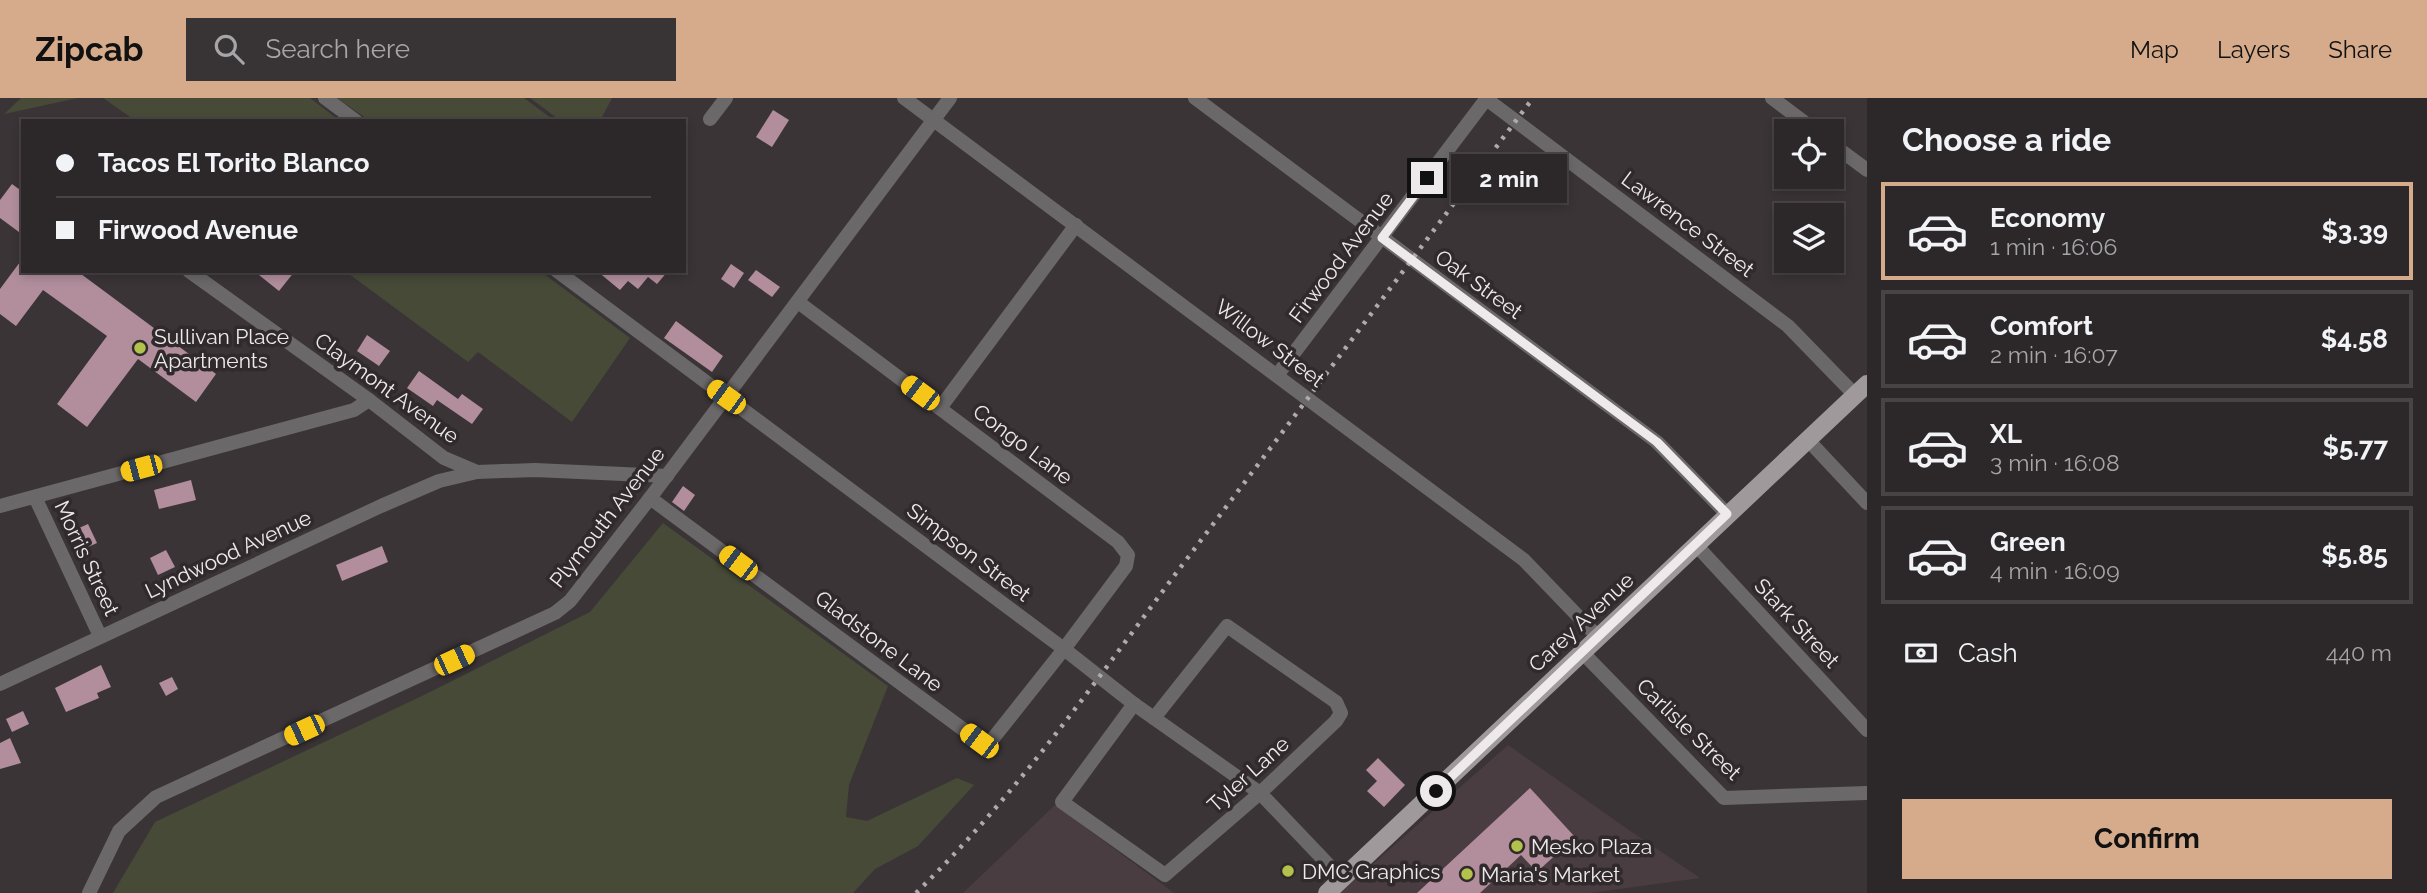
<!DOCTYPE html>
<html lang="en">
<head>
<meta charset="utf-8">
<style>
  :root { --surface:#2c2729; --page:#383335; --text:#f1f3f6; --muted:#a6a5a8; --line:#484446; --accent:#d6ab8b }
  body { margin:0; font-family:Raleway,sans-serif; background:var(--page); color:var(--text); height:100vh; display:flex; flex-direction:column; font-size:26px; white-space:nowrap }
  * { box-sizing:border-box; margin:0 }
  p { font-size:23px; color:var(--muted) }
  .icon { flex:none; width:38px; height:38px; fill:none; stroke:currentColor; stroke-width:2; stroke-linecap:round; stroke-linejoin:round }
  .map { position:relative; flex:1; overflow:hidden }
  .side { display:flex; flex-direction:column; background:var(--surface); width:560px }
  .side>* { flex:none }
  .hud { position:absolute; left:21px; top:21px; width:665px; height:154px; border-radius:0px; box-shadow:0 4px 10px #0003,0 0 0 2px var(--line); display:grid; align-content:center; height:154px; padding:0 35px; background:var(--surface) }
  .tools { position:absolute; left:1774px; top:21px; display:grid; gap:14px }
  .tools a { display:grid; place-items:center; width:70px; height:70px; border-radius:0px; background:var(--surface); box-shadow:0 4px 10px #0003,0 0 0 2px var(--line); font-size:35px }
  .end { position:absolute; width:32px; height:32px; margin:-16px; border:9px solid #eeeaec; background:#111; box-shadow:0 0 0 4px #111 }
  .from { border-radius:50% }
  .bubble { position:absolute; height:49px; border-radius:0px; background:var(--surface); box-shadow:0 4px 10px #0003,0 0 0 2px var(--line); font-size:23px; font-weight:700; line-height:49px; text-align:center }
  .car { position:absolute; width:21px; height:42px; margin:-21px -10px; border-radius:9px; box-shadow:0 0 5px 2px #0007; background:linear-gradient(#f5c518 24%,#345 0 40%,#f5c518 0 76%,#345 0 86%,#f5c518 0) }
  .hud b { display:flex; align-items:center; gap:24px; height:66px; font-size:26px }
  .hud b+b { border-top:2px solid var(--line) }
  .hud i { width:18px; height:18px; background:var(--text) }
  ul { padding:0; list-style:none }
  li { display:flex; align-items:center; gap:21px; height:98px; margin:0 14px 10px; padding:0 21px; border:4px solid var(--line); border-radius:0px }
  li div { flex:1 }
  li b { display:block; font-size:26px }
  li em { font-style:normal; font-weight:700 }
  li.current { border-color:var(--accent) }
  li>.icon { width:63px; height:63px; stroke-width:1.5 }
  h2 { padding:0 35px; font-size:32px; line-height:84px }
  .pay { display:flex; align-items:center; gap:18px; height:77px; padding:0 35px; font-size:26px }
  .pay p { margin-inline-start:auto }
  .action { display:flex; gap:14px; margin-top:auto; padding:14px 35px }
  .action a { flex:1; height:80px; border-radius:0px; background:var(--accent); color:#111; font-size:28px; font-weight:700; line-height:80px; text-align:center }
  header { display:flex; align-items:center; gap:42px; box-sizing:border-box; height:98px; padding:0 35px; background:var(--accent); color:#111 }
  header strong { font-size:33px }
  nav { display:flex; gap:38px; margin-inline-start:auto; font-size:24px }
  .search { width:490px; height:63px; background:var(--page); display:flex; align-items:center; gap:18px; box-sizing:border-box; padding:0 24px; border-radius:0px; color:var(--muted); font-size:26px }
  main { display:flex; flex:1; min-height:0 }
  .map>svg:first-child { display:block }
  .built { fill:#493d41 }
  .green { fill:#464a37 }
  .building { fill:#b28e9d }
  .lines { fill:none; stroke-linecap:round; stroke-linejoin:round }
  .minor { stroke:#6b6869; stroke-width:14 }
  .major { stroke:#9f999c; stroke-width:18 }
  .rail { stroke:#afaaad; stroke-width:4.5; stroke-dasharray:3.5 7; stroke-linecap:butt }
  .route { stroke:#eeeaec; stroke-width:9 }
  .poi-dot { fill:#b3c24b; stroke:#302a2c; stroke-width:2.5 }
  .labels { text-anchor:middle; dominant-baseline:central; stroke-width:7; stroke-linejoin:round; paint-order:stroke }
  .street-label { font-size:21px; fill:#eeeaec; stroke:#302a2c }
  .poi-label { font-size:21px; fill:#eeeaec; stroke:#302a2c; text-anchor:start }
</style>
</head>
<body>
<header>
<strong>Zipcab</strong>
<div class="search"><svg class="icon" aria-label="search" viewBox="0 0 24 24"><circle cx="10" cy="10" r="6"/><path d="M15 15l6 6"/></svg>Search here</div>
<nav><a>Map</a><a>Layers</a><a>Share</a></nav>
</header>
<main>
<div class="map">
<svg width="1867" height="795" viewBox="0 0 1867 795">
  <rect width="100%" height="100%" fill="#3a3437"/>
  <!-- built -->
  <g class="built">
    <path d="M 1508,647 L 1629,732 L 1700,780 L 1590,795 L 1340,795 Z"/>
    <path d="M 1055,707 L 1174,795 L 963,795 Z"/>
  </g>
  <!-- green -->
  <g class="green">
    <path d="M 21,0 L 78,0 L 4,16 Z"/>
    <path d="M 103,0 L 310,0 L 340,23 L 136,23 Z"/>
    <path d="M 337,0 L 524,0 L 555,23 L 370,23 Z"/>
    <path d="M 530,0 L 612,0 L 600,23 L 561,23 Z"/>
    <path d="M 345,173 L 540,173 L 630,240 L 572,324 L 478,254 L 468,264 Z"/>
    <path d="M 663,425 L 888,588 L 849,687 L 846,719 L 867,723 L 957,680 L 974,687 L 918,748 L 875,771 L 853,795 L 113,795 L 155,724 L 426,596 L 590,514 Z"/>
  </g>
  <!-- building -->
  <g class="building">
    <path d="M 773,12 L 789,22 L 772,49 L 756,39 Z"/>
    <path d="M 12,86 L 23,94 L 23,137 L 0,120 L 0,102 Z"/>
    <path d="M 23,160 L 23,173 L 77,173 L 216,276 L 196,304 L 138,261 L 87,329 L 57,306 L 107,238 L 43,192 L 16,228 L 0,216 L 0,191 Z"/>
    <path d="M 731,166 L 744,175 L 734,190 L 721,181 Z"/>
    <path d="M 756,172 L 780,189 L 772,199 L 748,182 Z"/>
    <path d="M 254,173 L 295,173 L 279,193 Z"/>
    <path d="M 597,173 L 668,173 L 657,186 L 648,179 L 638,191 L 628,183 L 620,192 Z"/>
    <path d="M 676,223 L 723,258 L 712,274 L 664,240 Z"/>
    <path d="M 367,237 L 390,253 L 379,268 L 357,253 Z"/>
    <path d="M 419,273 L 458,301 L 462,296 L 483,311 L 472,326 L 437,302 L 433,308 L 407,290 Z"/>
    <path d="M 191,382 L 196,402 L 159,411 L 154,392 Z"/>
    <path d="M 683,388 L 695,397 L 684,413 L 672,404 Z"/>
    <path d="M 88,426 L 97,445 L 79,453 L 70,434 Z"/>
    <path d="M 382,448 L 388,464 L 342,483 L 336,467 Z"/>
    <path d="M 166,452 L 175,469 L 158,477 L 150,460 Z"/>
    <path d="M 101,567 L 111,589 L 97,595 L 99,600 L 66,614 L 55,590 Z"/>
    <path d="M 172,579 L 178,591 L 166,598 L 159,585 Z"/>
    <path d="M 23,613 L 29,626 L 12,634 L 6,621 Z"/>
    <path d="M 10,640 L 21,665 L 0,671 L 0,645 Z"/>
    <path d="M 1378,660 L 1405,687 L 1384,709 L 1367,693 L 1377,683 L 1366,672 Z"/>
    <path d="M 1530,690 L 1575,739 L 1537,774 L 1521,757 L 1480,795 L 1417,795 Z"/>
  </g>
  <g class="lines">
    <!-- minor -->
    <g class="minor">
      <path d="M 325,0 L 356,23"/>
      <path d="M 904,0 L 1524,462 L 1598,539"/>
      <path d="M 1195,0 L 1657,344 L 1727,416"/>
      <path d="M 1485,0 L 1788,228 L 1855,297"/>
      <path d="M 1772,0 L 1816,33"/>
      <path d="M 710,21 L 726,0"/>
      <path d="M 1832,46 L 1867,72"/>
      <path d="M 189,173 L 369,302 L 444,360 L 477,374 L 535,372 L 667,378"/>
      <path d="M 557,173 L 1064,551 L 1134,606 L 1260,695 L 1343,782"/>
      <path d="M 1278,276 L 1487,0"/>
      <path d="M 940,310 L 1076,127"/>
      <path d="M 1808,342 L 1867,405"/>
      <path d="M 35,399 L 100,538"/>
      <path d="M 650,400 L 979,643 L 991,643 L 1064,551 L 1126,468 L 1128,457 L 1118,444 L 798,204"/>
      <path d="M 0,408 L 354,312 L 369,302"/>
      <path d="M 1696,447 L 1867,632"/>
      <path d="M 1582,554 L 1724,700 L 1867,695"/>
      <path d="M 0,586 L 381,408 L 439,383 L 477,374"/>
      <path d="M 1134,606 L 1062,704 L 1165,777 L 1260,695 L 1336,623 L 1341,615 L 1336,604 L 1227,528 L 1154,620"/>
      <path d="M 89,795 L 119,733 L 156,699 L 555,515 L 570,503 L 650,400 L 950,0"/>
    </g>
    <!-- major -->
    <path class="major" d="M 1327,795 L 1867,286"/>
    <!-- rail -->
    <path class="rail" d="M 916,795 C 1016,698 1097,581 1180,470 C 1298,314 1415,157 1533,0"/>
  </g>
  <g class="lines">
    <!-- route -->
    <path class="route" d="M 1427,80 L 1382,140 L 1657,344 L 1727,416 L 1436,693"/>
  </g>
  <!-- markers -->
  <g class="poi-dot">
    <circle cx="140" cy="250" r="7"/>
    <circle cx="1517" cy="748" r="7"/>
    <circle cx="1288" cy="773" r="7"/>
    <circle cx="1467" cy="776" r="7"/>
  </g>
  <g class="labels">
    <!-- street labels -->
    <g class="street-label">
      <text transform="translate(1688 126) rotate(37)">Lawrence Street</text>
      <text transform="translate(1341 159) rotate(-53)">Firwood Avenue</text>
      <text transform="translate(1479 186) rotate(36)">Oak Street</text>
      <text transform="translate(1270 245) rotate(37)">Willow Street</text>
      <text transform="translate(387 290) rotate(36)">Claymont Avenue</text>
      <text transform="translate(1023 346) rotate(37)">Congo Lane</text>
      <text transform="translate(607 419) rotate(-52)">Plymouth Avenue</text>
      <text transform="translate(969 454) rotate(37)">Simpson Street</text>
      <text transform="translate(228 456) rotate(-25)">Lyndwood Avenue</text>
      <text transform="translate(87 460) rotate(65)">Morris Street</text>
      <text transform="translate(1581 524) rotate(-43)">Carey Avenue</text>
      <text transform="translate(1797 525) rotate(47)">Stark Street</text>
      <text transform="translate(879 543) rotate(37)">Gladstone Lane</text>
      <text transform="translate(1689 631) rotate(44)">Carlisle Street</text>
      <text transform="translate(1248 676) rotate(-42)">Tyler Lane</text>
    </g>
    <!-- poi labels -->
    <g class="poi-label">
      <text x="154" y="238">Sullivan Place<tspan x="154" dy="24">Apartments</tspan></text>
      <text x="1531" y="748">Mesko Plaza</text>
      <text x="1302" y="773">DMC Graphics</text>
      <text x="1481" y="776">Maria's Market</text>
    </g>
  </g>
</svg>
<div class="tools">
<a><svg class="icon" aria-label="locate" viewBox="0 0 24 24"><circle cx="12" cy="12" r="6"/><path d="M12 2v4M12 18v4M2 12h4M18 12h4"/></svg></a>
<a><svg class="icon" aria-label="layers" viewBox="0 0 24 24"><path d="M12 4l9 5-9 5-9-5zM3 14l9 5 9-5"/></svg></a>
</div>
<i class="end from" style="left:1436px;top:693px"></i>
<i class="end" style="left:1427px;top:80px"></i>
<div class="bubble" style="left:1451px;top:56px;width:116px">2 min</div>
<i class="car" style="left:920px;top:295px;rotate:307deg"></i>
<i class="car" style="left:726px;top:299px;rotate:306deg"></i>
<i class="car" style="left:141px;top:370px;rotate:255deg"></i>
<i class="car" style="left:738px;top:465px;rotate:307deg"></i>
<i class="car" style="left:454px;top:562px;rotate:65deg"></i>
<i class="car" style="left:304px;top:632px;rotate:245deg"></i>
<i class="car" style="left:979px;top:643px;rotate:307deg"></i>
<div class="hud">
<b><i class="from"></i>Tacos El Torito Blanco</b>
<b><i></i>Firwood Avenue</b>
</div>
</div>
<section class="side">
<h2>Choose a ride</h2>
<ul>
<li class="current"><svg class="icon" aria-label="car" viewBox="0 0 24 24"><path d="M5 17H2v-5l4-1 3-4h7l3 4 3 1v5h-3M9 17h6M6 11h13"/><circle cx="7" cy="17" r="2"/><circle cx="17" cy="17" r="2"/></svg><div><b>Economy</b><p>1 min · 16:06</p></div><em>$3.39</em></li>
<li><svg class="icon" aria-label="car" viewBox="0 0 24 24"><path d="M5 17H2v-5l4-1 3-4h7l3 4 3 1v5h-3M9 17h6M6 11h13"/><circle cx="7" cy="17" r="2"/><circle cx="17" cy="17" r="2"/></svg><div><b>Comfort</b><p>2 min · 16:07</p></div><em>$4.58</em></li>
<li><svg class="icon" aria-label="car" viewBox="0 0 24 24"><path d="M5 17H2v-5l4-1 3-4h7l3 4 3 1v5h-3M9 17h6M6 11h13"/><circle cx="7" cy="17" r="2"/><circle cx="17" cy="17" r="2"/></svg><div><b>XL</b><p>3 min · 16:08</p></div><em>$5.77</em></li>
<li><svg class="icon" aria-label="car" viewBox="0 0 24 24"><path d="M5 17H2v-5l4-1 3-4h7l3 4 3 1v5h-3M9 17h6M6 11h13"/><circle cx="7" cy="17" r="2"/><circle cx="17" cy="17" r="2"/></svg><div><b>Green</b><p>4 min · 16:09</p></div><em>$5.85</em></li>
</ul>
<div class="pay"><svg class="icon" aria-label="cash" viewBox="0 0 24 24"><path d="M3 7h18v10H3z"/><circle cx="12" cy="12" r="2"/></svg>Cash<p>440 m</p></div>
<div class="action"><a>Confirm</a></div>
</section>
</main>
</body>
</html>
